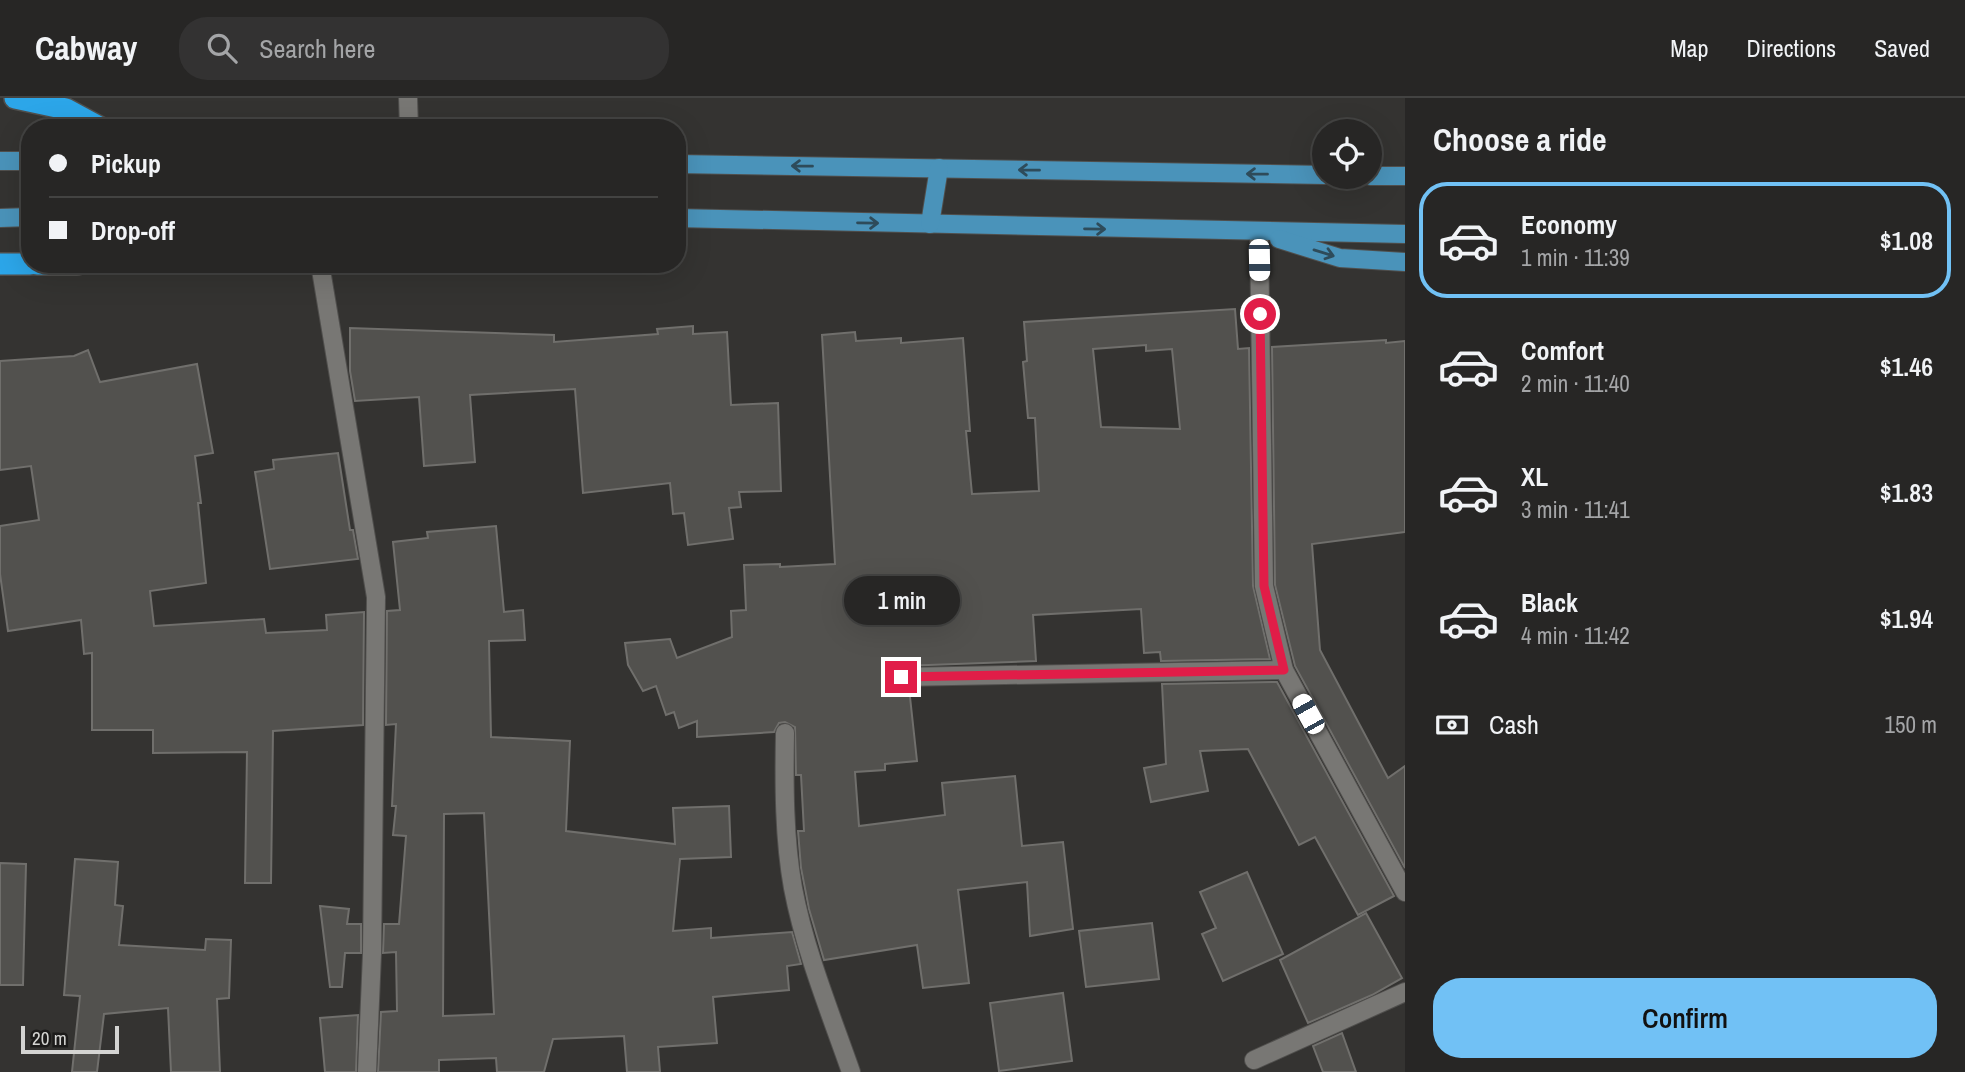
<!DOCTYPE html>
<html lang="en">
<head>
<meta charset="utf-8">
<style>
  :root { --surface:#272625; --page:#333232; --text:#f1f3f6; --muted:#a4a5a7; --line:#434342; --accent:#71c1f5 }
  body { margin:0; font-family:"Archivo Narrow",sans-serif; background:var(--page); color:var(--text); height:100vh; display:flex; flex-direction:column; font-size:26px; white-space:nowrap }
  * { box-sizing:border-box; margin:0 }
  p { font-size:23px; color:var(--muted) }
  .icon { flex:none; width:38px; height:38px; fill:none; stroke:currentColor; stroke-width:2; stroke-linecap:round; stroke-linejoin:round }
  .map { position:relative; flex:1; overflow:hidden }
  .sheet { display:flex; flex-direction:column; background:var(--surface); width:560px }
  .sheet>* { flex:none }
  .top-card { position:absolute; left:21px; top:21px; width:665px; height:154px; border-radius:28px; box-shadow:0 7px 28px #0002,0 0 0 2px var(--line); display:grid; align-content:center; height:154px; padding:0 28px; background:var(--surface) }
  .controls { position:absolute; left:1312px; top:21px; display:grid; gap:14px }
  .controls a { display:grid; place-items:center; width:70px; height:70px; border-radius:50%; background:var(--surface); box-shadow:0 7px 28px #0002,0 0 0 2px var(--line); font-size:35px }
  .scale { position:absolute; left:21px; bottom:18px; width:98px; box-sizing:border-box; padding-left:7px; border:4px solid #d4d4d2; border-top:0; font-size:19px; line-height:24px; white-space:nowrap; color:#d4d4d2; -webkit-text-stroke:5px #1c1b1a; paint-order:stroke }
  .end { position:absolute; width:32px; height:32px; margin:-16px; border:9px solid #e11d48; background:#fff; box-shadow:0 0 0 4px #fff }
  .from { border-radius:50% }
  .bubble { position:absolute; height:49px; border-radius:24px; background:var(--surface); box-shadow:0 7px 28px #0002,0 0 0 2px var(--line); font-size:23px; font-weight:600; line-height:49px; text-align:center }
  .car { position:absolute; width:21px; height:42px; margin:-21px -10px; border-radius:9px; box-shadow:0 0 5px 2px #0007; background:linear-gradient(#fff 24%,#345 0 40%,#fff 0 76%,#345 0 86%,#fff 0) }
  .top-card b { display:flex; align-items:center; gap:24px; height:66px; font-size:26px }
  .top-card b+b { border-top:2px solid var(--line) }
  .top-card i { width:18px; height:18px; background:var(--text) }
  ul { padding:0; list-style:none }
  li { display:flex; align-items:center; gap:21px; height:116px; margin:0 14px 10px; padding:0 14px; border:4px solid transparent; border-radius:28px }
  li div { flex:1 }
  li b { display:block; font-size:26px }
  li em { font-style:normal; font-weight:600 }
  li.on { border-color:var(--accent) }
  li>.icon { width:63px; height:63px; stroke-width:1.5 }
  h2 { padding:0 28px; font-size:32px; line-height:84px }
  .pay { display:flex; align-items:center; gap:18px; height:77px; padding:0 28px; font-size:26px }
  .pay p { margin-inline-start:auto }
  .cta { display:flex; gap:14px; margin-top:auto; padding:14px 28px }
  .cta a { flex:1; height:80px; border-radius:28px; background:var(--accent); color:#111; font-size:28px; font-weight:600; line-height:80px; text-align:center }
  header { display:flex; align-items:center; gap:42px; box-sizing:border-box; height:98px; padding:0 35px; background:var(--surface); border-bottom:2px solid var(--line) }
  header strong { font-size:33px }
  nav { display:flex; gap:38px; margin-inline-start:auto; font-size:24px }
  .search { width:490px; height:63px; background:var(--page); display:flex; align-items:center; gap:18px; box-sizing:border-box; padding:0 24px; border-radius:28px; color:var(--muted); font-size:26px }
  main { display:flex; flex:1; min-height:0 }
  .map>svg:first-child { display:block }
  .building { fill:#52514e; stroke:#706f6c; stroke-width:2; fill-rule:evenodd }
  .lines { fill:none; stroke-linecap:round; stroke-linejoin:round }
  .minor-casing { stroke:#504f4d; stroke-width:20 }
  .major-casing { stroke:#504f4d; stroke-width:20 }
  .highway-casing { stroke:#504f4d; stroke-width:24 }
  .minor { stroke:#787774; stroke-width:18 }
  .major { stroke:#4a93ba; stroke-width:18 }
  .highway { stroke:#2ca6e9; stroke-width:21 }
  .oneway { stroke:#2e4b5a }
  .route { stroke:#e11d48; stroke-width:9 }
</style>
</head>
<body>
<header>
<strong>Cabway</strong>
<div class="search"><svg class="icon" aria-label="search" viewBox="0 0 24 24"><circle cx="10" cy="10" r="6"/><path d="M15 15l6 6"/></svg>Search here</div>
<nav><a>Map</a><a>Directions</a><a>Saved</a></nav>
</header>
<main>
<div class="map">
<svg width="1405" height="974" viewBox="0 0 1405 974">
  <rect width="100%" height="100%" fill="#343331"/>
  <!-- building -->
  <g class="building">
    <path d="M 1235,211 L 1238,251 L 1249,250 L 1253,488 L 1270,561 L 1161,563 L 1160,554 L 1144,555 L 1141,511 L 1033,517 L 1036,563 L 901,568 L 895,570 L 890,579 L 892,585 L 896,589 L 909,590 L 917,663 L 885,666 L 885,672 L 855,674 L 859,728 L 945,717 L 942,685 L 1015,678 L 1022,748 L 1063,744 L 1073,831 L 1030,838 L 1027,784 L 958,792 L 969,885 L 923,890 L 917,847 L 824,862 L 809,811 L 801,770 L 798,733 L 804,733 L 801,677 L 796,677 L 795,629 L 785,624 L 779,625 L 774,634 L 697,639 L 697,623 L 679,630 L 674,614 L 666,617 L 656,588 L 643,593 L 628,567 L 625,545 L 670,541 L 677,560 L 732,539 L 731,513 L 746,512 L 744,467 L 780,466 L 780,469 L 835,466 L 822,237 L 855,234 L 856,243 L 901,240 L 901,245 L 963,240 L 970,333 L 966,333 L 972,396 L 1039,393 L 1035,320 L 1028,320 L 1023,264 L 1027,263 L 1024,224 ZM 1146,247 L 1146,253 L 1172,251 L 1180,331 L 1101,329 L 1093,251 Z"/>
    <path d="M 693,228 L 693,236 L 727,234 L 731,307 L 778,305 L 781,393 L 739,394 L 741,409 L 729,410 L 733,441 L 688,447 L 684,415 L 673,416 L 670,385 L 583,395 L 575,291 L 470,297 L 475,364 L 424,368 L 419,299 L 355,303 L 350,273 L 350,230 L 554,237 L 554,244 L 658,236 L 657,231 Z"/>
    <path d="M 1386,242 L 1386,245 L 1405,243 L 1405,434 L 1312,446 L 1320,552 L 1388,680 L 1405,668 L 1405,770 L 1295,568 L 1275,487 L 1272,249 Z"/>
    <path d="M 88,252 L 100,284 L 197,266 L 213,355 L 195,358 L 201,405 L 198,405 L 206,485 L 150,493 L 154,528 L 264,521 L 266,535 L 327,532 L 326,517 L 364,514 L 363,627 L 273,633 L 271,785 L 245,785 L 247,654 L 153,655 L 153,632 L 92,632 L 92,555 L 84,556 L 81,522 L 8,533 L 0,476 L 0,428 L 39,422 L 31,368 L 0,372 L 0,263 L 74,258 Z"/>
    <path d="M 338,355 L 350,432 L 353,432 L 358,461 L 270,471 L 255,374 L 274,371 L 273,362 Z"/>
    <path d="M 496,428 L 504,514 L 523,512 L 525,542 L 489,543 L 491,639 L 570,643 L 566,733 L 675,746 L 673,710 L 729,708 L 731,759 L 680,761 L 673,833 L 711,830 L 711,840 L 792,834 L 801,866 L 787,868 L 789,892 L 713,899 L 717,945 L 658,949 L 660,974 L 627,974 L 624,938 L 553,941 L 544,974 L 497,974 L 496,960 L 439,962 L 439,974 L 378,974 L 381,914 L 397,913 L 396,854 L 383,855 L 384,826 L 399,826 L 406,738 L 393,737 L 396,708 L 392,708 L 396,626 L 386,627 L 387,513 L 400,512 L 393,444 L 428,440 L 427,434 ZM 484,715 L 494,916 L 443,918 L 444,716 Z"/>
    <path d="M 1277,584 L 1394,798 L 1358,817 L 1315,739 L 1299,747 L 1248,651 L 1200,653 L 1208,693 L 1151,704 L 1144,670 L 1166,666 L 1162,586 Z"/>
    <path d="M 75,761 L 118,764 L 115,807 L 123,808 L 119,847 L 205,852 L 206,841 L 231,842 L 229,900 L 217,901 L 220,974 L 171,974 L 168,910 L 104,916 L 97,974 L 72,974 L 80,898 L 64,897 Z"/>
    <path d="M 0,765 L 26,766 L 23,887 L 0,887 Z"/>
    <path d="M 1247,774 L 1283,856 L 1223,883 L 1202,836 L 1216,830 L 1200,794 Z"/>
    <path d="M 320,808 L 349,811 L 347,826 L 361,826 L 361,855 L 345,855 L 342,889 L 330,889 Z"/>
    <path d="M 1366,815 L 1402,880 L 1372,897 L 1308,925 L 1280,862 Z"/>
    <path d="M 1152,825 L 1159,881 L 1086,889 L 1079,833 Z"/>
    <path d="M 1063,895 L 1072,963 L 999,973 L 990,905 Z"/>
    <path d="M 358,917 L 356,974 L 325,974 L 320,920 Z"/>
    <path d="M 1342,935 L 1356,974 L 1323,974 L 1313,948 Z"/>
  </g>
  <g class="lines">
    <defs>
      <g id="minor">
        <path d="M 408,0 L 409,30"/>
        <path d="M 1259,135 L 1264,488 L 1284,572 L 1405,794"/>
        <path d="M 320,166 L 376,499 L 372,856 L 367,974"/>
        <path d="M 901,579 L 1284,572"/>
        <path d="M 785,635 C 784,686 784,740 793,790 C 805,853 830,914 851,974"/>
        <path d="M 1254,962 L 1405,894"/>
      </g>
      <g id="major">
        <path d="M 0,63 L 30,63"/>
        <path d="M 677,66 L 1325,77"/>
        <path d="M 1370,78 L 1405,78"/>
        <path d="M 0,120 L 30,119"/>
        <path d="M 677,120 L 1405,136"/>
        <path d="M 930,126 L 939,70"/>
        <path d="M 1279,141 L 1340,160 L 1405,164"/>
      </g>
      <g id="highway">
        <path d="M 15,0 L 66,11 L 101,30"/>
        <path d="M 0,166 L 30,166"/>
        <path d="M 37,166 L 77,166"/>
      </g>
    </defs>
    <!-- minor casing -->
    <use href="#minor" class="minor-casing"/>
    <!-- major casing -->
    <use href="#major" class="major-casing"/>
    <!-- highway casing -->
    <use href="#highway" class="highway-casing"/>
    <!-- minor -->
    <use href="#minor" class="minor"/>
    <!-- major -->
    <use href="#major" class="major"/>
    <!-- highway -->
    <use href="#highway" class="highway"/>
  </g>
  <!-- one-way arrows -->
  <defs><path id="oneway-shaft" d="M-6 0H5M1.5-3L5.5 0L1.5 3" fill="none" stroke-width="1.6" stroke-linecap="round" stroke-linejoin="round" transform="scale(1.75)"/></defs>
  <g class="oneway">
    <use href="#oneway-shaft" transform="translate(802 68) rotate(-179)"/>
    <use href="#oneway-shaft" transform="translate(1029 72) rotate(-179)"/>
    <use href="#oneway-shaft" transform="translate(1257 76) rotate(-179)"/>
    <use href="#oneway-shaft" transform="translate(868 125) rotate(1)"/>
    <use href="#oneway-shaft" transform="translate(1095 131) rotate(1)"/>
    <use href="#oneway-shaft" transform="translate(1324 155) rotate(17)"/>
  </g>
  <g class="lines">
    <!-- route -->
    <path class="route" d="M 901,579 L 1284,572 L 1264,488 L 1260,216"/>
  </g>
</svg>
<div class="controls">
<a><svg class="icon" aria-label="locate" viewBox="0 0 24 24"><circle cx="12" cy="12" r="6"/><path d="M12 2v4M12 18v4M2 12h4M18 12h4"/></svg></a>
</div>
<div class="scale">20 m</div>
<i class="end from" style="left:1260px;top:216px"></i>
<i class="end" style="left:901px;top:579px"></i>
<div class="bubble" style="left:844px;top:478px;width:116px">1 min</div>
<i class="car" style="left:1259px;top:162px;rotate:179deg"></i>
<i class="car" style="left:1308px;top:616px;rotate:331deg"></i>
<div class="top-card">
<b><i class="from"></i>Pickup</b>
<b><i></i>Drop-off</b>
</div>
</div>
<section class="sheet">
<h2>Choose a ride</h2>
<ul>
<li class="on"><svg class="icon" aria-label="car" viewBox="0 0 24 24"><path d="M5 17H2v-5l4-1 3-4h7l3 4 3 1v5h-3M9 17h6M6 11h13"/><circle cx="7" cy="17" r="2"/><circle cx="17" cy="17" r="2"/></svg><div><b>Economy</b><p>1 min · 11:39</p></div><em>$1.08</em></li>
<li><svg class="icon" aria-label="car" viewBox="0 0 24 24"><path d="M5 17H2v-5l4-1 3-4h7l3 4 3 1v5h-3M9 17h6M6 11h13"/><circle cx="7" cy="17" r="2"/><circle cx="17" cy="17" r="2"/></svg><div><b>Comfort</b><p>2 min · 11:40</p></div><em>$1.46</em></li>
<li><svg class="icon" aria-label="car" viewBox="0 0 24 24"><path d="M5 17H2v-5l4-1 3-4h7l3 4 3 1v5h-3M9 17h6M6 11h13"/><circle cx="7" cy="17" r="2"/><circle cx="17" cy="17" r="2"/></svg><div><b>XL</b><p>3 min · 11:41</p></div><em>$1.83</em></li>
<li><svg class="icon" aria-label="car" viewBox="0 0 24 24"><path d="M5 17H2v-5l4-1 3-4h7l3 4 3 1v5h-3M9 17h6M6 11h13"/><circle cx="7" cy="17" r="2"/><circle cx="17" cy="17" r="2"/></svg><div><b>Black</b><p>4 min · 11:42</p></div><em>$1.94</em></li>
</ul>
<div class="pay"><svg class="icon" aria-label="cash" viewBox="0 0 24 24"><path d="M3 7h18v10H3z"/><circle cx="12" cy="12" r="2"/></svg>Cash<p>150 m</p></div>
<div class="cta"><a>Confirm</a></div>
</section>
</main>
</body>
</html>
